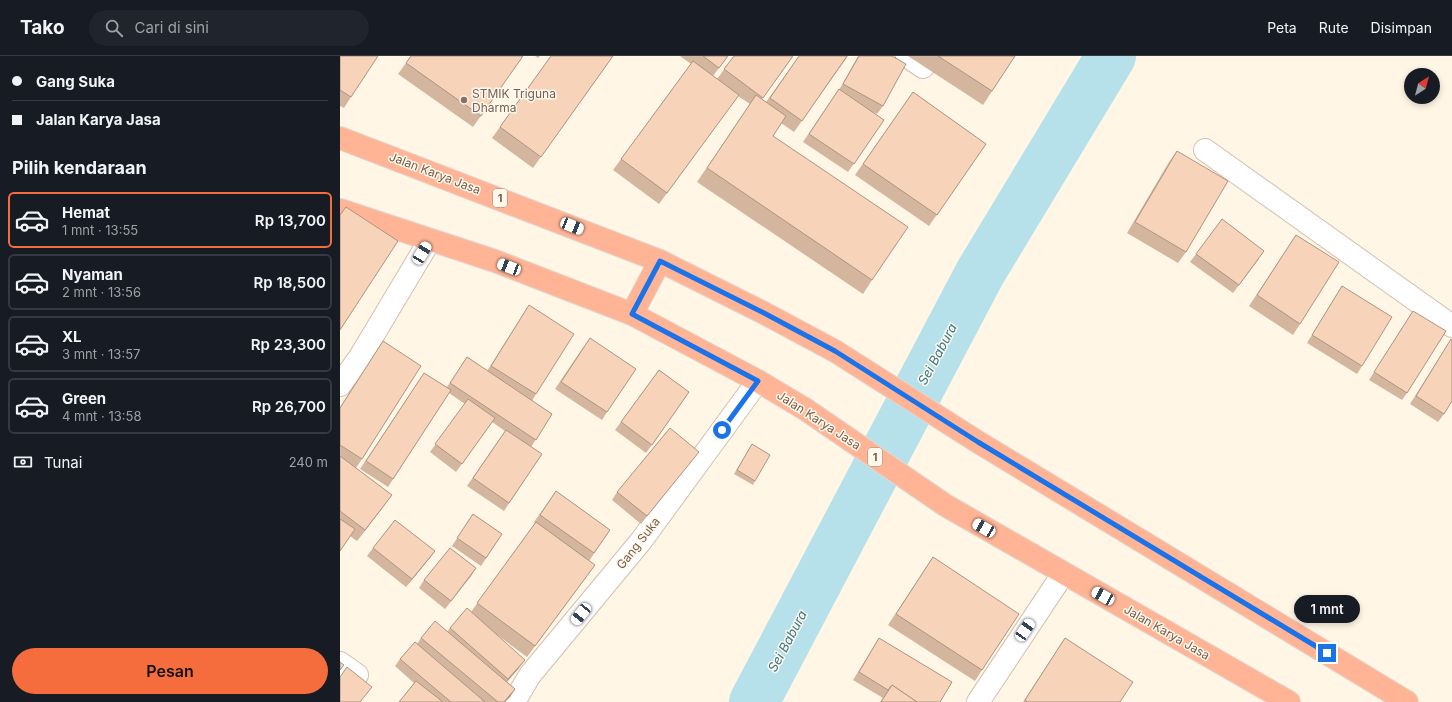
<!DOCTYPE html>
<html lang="id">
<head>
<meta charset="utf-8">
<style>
  :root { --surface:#171b24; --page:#20242c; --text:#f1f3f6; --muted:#9ea1a6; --line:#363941; --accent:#f66d3d }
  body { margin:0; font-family:Inter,sans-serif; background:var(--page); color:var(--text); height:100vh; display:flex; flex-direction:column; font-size:15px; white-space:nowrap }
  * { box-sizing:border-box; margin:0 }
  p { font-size:13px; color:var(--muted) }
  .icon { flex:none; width:22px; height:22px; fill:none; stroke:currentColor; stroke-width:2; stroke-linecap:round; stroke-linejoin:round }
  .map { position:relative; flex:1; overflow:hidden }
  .details { display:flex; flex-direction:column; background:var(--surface); width:340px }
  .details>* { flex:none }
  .guide { display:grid; align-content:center; height:88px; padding:0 12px; background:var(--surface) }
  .needle { width:26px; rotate:36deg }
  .fabs { position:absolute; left:1064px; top:12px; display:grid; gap:8px }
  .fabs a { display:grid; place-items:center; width:36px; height:36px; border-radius:50%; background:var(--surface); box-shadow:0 2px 6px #0003; font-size:20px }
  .end { position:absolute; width:18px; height:18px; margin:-9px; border:5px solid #1a73e8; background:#fff; box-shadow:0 0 0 2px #fff }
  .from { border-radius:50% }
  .bubble { position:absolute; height:28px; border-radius:14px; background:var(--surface); box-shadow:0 2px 6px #0003; font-size:13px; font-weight:600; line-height:28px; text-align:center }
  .car { position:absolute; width:12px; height:24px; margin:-12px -6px; border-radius:5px; box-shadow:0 0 3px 1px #0007; background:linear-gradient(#fff 24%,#345 0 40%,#fff 0 76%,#345 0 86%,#fff 0) }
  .guide b { display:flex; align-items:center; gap:14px; height:38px; font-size:15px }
  .guide b+b { border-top:1px solid var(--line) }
  .guide i { width:10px; height:10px; background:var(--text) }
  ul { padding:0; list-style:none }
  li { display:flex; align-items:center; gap:12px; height:56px; margin:0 8px 6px; padding:0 4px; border:2px solid var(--line); border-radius:6px }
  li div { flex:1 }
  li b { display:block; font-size:15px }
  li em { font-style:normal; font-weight:600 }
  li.current { border-color:var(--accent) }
  li>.icon { width:36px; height:36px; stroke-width:1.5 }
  h2 { padding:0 12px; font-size:18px; line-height:48px }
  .pay { display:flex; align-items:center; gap:10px; height:44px; padding:0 12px; font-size:15px }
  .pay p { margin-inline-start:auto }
  .cta { display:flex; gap:8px; margin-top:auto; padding:8px 12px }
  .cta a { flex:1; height:46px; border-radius:24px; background:var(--accent); color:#111; font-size:16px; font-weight:600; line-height:46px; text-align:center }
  header { display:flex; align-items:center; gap:24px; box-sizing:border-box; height:56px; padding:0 20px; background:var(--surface); border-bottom:1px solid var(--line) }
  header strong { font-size:19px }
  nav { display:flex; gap:22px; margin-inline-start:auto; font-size:14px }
  .search { width:280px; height:36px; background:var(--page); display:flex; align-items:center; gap:10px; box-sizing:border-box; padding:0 14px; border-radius:22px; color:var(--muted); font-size:15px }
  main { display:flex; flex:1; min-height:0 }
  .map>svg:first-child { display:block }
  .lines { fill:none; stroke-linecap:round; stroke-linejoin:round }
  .river { stroke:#b6e1eb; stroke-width:50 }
  .street-casing { stroke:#d5bfac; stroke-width:24 }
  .highway-casing { stroke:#dfd8d3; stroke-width:24 }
  .street { stroke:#fff; stroke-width:22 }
  .highway { stroke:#ffb595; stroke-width:22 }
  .wall { fill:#d4b69f }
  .shaded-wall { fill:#ad9482 }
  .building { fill:#f7d4b9; stroke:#ad9482 }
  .route { stroke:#1a73e8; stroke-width:5 }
  .education-dot { fill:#8d6e63; stroke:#fff9ed; stroke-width:1.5 }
  .labels { text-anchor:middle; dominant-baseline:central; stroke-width:3; stroke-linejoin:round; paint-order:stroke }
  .shield { fill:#fff9ed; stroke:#a38a78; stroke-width:1 }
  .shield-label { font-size:11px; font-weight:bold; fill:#7b5b46 }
  .education-label { font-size:12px; fill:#785e54; stroke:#fff9ed; text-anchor:start }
  .street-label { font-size:12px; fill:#7b5b46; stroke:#fff9ed }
  .water-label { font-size:13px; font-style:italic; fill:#3b7989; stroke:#fff9ed }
</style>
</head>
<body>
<header>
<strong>Tako</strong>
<div class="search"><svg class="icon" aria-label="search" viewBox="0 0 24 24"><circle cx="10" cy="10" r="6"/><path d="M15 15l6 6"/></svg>Cari di sini</div>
<nav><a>Peta</a><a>Rute</a><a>Disimpan</a></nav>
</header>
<main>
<section class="details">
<div class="guide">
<b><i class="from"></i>Gang Suka</b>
<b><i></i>Jalan Karya Jasa</b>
</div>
<h2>Pilih kendaraan</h2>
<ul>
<li class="current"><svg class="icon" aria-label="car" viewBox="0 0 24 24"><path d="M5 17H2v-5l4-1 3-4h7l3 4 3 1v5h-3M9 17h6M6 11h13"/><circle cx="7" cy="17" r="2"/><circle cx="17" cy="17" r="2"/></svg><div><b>Hemat</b><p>1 mnt · 13:55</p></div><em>Rp 13,700</em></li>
<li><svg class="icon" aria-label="car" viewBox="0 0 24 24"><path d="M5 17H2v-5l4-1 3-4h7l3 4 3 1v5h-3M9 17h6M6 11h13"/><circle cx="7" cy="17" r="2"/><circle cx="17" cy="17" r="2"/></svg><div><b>Nyaman</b><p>2 mnt · 13:56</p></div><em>Rp 18,500</em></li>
<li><svg class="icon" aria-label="car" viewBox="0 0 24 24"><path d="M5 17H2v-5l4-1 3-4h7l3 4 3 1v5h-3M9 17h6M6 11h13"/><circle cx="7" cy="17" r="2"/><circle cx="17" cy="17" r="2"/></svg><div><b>XL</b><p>3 mnt · 13:57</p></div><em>Rp 23,300</em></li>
<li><svg class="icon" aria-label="car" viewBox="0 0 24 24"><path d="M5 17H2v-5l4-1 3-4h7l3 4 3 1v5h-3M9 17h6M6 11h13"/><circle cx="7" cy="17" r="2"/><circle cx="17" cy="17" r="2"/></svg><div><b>Green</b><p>4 mnt · 13:58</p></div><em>Rp 26,700</em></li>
</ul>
<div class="pay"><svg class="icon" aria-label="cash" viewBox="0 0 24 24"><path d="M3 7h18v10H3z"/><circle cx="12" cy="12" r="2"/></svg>Tunai<p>240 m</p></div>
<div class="cta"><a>Pesan</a></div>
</section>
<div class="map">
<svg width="1112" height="646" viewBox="0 0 1112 646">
  <rect width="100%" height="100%" fill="#fff6e5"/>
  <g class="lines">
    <!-- river -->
    <path class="river" d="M 414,646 L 640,217 L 771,0"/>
    <defs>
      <g id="street">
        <path d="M 567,0 L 583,11"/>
        <path d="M 865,94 L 1112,270"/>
        <path d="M 0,329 L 20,301 L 90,184"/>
        <path d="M 0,607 L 17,619"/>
        <path d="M 174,646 L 190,619 L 301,485 L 418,325"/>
        <path d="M 638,646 L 723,518"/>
      </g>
      <g id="highway">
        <path d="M 0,82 L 320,205 L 424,257 L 495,295 L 638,386 L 1067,646"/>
        <path d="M 0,154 L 155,205 L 292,258 L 418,325 L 465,353 L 605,449 L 949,646"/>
        <path d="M 292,258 L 320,205"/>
      </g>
    </defs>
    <!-- street casing -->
    <use href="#street" class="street-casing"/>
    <!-- highway casing -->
    <use href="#highway" class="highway-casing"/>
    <!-- street -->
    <use href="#street" class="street"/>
    <!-- highway -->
    <use href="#highway" class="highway"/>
  </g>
  <!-- wall -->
  <g class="wall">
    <path d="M 0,0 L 11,41 L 4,52 L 0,50 Z"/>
    <path d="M 71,0 L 183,0 L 133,71 L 58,18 Z"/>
    <path d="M 195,0 L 200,0 L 198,2 Z"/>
    <path d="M 211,0 L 273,0 L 193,112 L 152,82 Z"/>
    <path d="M 340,0 L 388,0 L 373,20 L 377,23 L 394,0 L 453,0 L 422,43 L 426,46 L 459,0 L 508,0 L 454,76 L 441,67 L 433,80 L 532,224 L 523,238 L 357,126 L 410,48 L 398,40 L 319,148 L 273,114 L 351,8 Z"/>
    <path d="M 518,0 L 552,0 L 543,50 L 537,58 L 527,53 L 544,64 L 508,116 L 463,86 L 499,33 L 499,34 Z"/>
    <path d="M 568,0 L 675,0 L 643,49 Z"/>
    <path d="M 573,36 L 646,88 L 589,170 L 515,119 Z"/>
    <path d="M 837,95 L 846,196 L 838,207 L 787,177 L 829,106 Z"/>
    <path d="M 956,179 L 960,268 L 953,279 L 909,250 Z"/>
    <path d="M 856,198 L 919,203 L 893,237 L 850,206 Z"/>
    <path d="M 1002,230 L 1022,310 L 1017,318 L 967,287 L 997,238 Z"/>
    <path d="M 189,249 L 196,338 L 192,345 L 212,358 L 191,391 L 202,398 L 164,455 L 127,430 L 165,375 L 152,366 L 116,416 L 90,396 L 125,348 L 109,337 L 48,431 L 20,413 L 79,325 L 107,331 L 127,301 L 147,315 Z"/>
    <path d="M 1073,255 L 1067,337 L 1062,344 L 1029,324 Z"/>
    <path d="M 1111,283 L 1104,358 L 1098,366 L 1070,348 Z"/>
    <path d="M 43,285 L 22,403 L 16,412 L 52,439 L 17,485 L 10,480 L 0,495 L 0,351 Z"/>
    <path d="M 244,290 L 267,356 L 262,364 L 215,333 Z"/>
    <path d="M 319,314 L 349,336 L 306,397 L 275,374 Z"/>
    <path d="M 412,388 L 415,425 L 413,429 L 394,418 Z"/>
    <path d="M 359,396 L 353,403 L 301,468 L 272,444 L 277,436 Z"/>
    <path d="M 216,435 L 270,474 L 249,505 L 247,520 L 187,601 L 152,575 L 179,612 L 167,626 L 175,633 L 170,641 L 165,646 L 59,646 L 74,627 L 55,610 L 60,603 L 77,588 L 81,582 L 107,576 L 110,572 L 131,556 L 195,467 L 194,466 Z"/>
    <path d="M 133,458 L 162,478 L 141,510 L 112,490 Z"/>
    <path d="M 33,492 L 95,495 L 89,503 L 66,531 L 27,500 Z"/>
    <path d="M 593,501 L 642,614 L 635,625 L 548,569 Z"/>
    <path d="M 136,512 L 105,553 L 79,532 L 84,524 Z"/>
    <path d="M 539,582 L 600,646 L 540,646 L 543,642 L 513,624 Z"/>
    <path d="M 725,582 L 780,646 L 683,646 Z"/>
  </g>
  <!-- shaded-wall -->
  <g class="shaded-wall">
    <path d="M 52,439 L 44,450 L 17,485 L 25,474 Z"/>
    <path d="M 95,495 L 89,503 L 66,531 L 72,523 Z"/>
    <path d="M 136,512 L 131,520 L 105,553 L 111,545 Z"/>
    <path d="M 185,604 L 179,612 L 162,631 L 168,623 Z"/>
    <path d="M 175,633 L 170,641 L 165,646 L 164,646 Z"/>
  </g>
  <!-- building -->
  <g class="building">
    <path d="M 0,0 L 38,0 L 11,41 L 0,34 Z"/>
    <path d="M 71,0 L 183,0 L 141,60 L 66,7 Z"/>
    <path d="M 211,0 L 273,0 L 201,101 L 160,71 Z"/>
    <path d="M 363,0 L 388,0 L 379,12 Z"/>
    <path d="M 394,0 L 453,0 L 423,42 L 384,13 Z"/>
    <path d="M 459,0 L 507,0 L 462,65 L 430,42 Z"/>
    <path d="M 519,0 L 552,0 L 566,8 L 543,50 L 503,28 Z"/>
    <path d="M 598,0 L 675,0 L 652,35 Z"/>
    <path d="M 353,5 L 399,39 L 327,137 L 281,103 Z"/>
    <path d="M 499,33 L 544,64 L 514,108 L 469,78 Z"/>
    <path d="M 573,36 L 646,88 L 597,159 L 523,108 Z"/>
    <path d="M 416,39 L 446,60 L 433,80 L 568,171 L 532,224 L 367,112 Z"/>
    <path d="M 837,95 L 888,125 L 846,196 L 795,166 Z"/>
    <path d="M 6,151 L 58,185 L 0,274 L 0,159 Z"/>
    <path d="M 882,163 L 924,195 L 899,229 L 856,198 Z"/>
    <path d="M 956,179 L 999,206 L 960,268 L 917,239 Z"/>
    <path d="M 1002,230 L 1052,261 L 1022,310 L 972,279 Z"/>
    <path d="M 189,249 L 234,278 L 196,338 L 151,310 Z"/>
    <path d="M 1073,255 L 1106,275 L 1067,337 L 1034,316 Z"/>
    <path d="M 250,282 L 296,313 L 267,356 L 221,326 Z"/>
    <path d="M 1111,283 L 1112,284 L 1112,345 L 1104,358 L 1076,340 Z"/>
    <path d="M 43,285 L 81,310 L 22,403 L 0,389 L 0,352 Z"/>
    <path d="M 127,301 L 212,358 L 196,384 L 110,327 Z"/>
    <path d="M 319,314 L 349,336 L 312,389 L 281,366 Z"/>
    <path d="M 84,317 L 111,334 L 53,423 L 26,405 Z"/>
    <path d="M 128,343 L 155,362 L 122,408 L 95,388 Z"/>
    <path d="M 330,372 L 359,396 L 307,460 L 277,436 Z"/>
    <path d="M 166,374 L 202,398 L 169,447 L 133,422 Z"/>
    <path d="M 412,388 L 430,399 L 415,425 L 397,414 Z"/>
    <path d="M 0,400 L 52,439 L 25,474 L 0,455 Z"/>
    <path d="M 216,435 L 270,474 L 254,497 L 200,459 Z"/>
    <path d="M 133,458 L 162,478 L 146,502 L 117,482 Z"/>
    <path d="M 0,463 L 15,473 L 0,495 Z"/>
    <path d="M 55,464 L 95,495 L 72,523 L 33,492 Z"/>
    <path d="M 196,466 L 255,509 L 195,590 L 137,547 Z"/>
    <path d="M 110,492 L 136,512 L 111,545 L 84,524 Z"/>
    <path d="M 593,501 L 679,558 L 642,614 L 556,558 Z"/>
    <path d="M 127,552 L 185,604 L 168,623 L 110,572 Z"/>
    <path d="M 95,565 L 175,633 L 164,646 L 158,646 L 81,582 Z"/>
    <path d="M 539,582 L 612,626 L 600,646 L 577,646 L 552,629 L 548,634 L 519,616 Z"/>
    <path d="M 725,582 L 793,626 L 780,646 L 688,646 L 685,644 Z"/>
    <path d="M 75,586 L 145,646 L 111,646 L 60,603 Z"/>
    <path d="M 0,606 L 4,609 L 0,614 Z"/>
    <path d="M 7,611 L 32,631 L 20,646 L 0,646 L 0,621 Z"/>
    <path d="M 76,625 L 103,646 L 59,646 Z"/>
    <path d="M 552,629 L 577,646 L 541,646 Z"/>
  </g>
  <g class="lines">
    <!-- route -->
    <path class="route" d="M 382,374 L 418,325 L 292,258 L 320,205 L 424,257 L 495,295 L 638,386 L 987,597"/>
  </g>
  <!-- markers -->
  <circle class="education-dot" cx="124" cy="44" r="4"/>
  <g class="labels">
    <!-- shield labels -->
    <g class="shield">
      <rect x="153" y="133" width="14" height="18" rx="3"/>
      <rect x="528" y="392" width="14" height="18" rx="3"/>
    </g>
    <g class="shield-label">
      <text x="160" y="142">1</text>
      <text x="535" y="401">1</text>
    </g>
    <!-- education labels -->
    <g class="education-label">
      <text x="132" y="37">STMIK Triguna<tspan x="132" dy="14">Dharma</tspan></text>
    </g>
    <!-- street labels -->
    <g class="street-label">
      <text transform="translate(95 117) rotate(21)">Jalan Karya Jasa</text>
      <text transform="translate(479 364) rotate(33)">Jalan Karya Jasa</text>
      <text transform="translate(298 487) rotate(-52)">Gang Suka</text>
      <text transform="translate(827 576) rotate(30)">Jalan Karya Jasa</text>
    </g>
    <!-- water labels -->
    <g class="water-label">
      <text transform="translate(597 298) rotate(-62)">Sei Babura</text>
      <text transform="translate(447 585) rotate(-62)">Sei Babura</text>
    </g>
  </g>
</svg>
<div class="fabs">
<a><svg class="needle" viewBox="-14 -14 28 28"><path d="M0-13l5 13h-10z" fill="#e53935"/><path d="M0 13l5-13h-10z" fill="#9ea1a6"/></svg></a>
</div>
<i class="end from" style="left:382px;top:374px"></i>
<i class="end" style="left:987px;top:597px"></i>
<div class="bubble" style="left:954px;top:539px;width:66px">1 mnt</div>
<i class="car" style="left:232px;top:170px;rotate:112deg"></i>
<i class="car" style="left:82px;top:197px;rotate:31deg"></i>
<i class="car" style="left:169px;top:211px;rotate:291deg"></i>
<i class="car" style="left:644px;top:472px;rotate:300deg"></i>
<i class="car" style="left:763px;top:540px;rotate:299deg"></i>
<i class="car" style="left:241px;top:558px;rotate:219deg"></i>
<i class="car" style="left:685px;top:574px;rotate:34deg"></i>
</div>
</main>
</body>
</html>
